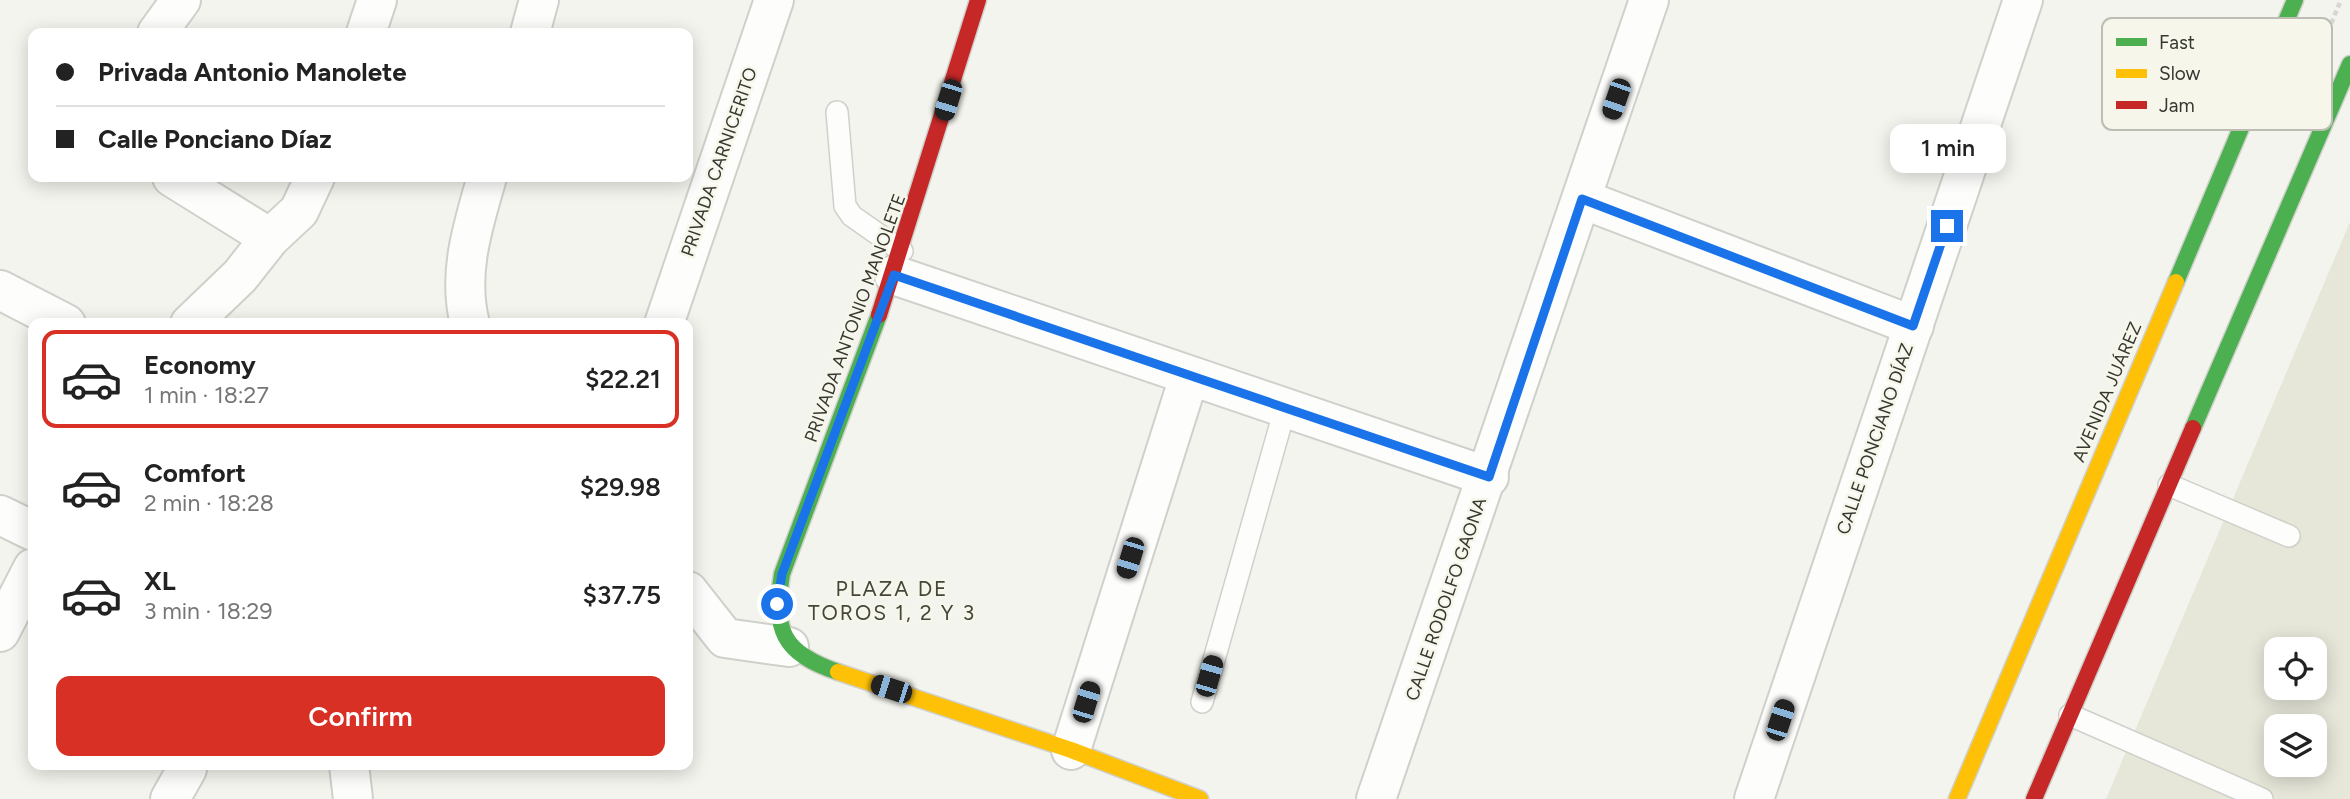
<!DOCTYPE html>
<html lang="en">
<head>
<meta charset="utf-8">
<style>
  :root { --surface:#fff; --page:#f2f2f2; --text:#222; --muted:#767676; --line:#e0e0e0; --accent:#d93025 }
  body { margin:0; font-family:Figtree,sans-serif; background:var(--page); color:var(--text); height:100vh; display:flex; flex-direction:column; font-size:26px; white-space:nowrap }
  * { box-sizing:border-box; margin:0 }
  p { font-size:23px; color:var(--muted) }
  .icon { flex:none; width:38px; height:38px; fill:none; stroke:currentColor; stroke-width:2; stroke-linecap:round; stroke-linejoin:round }
  .map { position:relative; flex:1; overflow:hidden }
  .drawer { position:absolute; left:28px; top:318px; width:665px; height:452px; display:flex; flex-direction:column; background:var(--surface); border-radius:14px; box-shadow:0 4px 18px #0003 }
  .drawer>* { flex:none }
  .guide { position:absolute; left:28px; top:28px; width:665px; height:154px; border-radius:14px; box-shadow:0 4px 18px #0003; display:grid; align-content:center; height:154px; padding:0 28px; background:var(--surface) }
  .tools { position:absolute; left:2264px; top:637px; display:grid; gap:14px }
  .tools a { display:grid; place-items:center; width:63px; height:63px; border-radius:14px; background:var(--surface); box-shadow:0 4px 18px #0003; font-size:35px }
  .end { position:absolute; width:32px; height:32px; margin:-16px; border:9px solid #1a73e8; background:#fff; box-shadow:0 0 0 4px #fff }
  .from { border-radius:50% }
  .bubble { position:absolute; height:49px; border-radius:14px; background:var(--surface); box-shadow:0 4px 18px #0003; font-size:23px; font-weight:600; line-height:49px; text-align:center }
  .car { position:absolute; width:21px; height:42px; margin:-21px -10px; border-radius:9px; box-shadow:0 0 5px 2px #0007; background:linear-gradient(#222 24%,#8ab4d8 0 40%,#222 0 76%,#8ab4d8 0 86%,#222 0) }
  .guide b { display:flex; align-items:center; gap:24px; height:66px; font-size:26px }
  .guide b+b { border-top:2px solid var(--line) }
  .guide i { width:18px; height:18px; background:var(--text) }
  ul { padding:12px 0 0; list-style:none }
  li { display:flex; align-items:center; gap:21px; height:98px; margin:0 14px 10px; padding:0 14px; border:4px solid transparent; border-radius:14px }
  li div { flex:1 }
  li b { display:block; font-size:26px }
  li em { font-style:normal; font-weight:600 }
  li.active { border-color:var(--accent) }
  li>.icon { width:63px; height:63px; stroke-width:1.5 }
  .cta { display:flex; gap:14px; margin-top:auto; padding:14px 28px }
  .cta a { flex:1; height:80px; border-radius:14px; background:var(--accent); color:#fff; font-size:28px; font-weight:600; line-height:80px; text-align:center }
  .map>svg:first-child { display:block }
  .built { fill:#e6e7d9; fill-rule:evenodd }
  .lines { fill:none; stroke-linecap:round; stroke-linejoin:round }
  .lane-casing { stroke:#d0d0cb; stroke-width:24 }
  .street-casing { stroke:#d0d0cb; stroke-width:42 }
  .fast-casing { stroke:#d0d0cb; stroke-width:19 }
  .slow-casing { stroke:#d0d0cb; stroke-width:19 }
  .jam-casing { stroke:#d0d0cb; stroke-width:19 }
  .path { stroke:#d6d6d4; stroke-width:4.5; stroke-dasharray:5 3.5; stroke-linecap:butt }
  .lane { stroke:#fdfdfc; stroke-width:21 }
  .street { stroke:#fdfdfc; stroke-width:38 }
  .fast { stroke:#4caf50; stroke-width:16 }
  .slow { stroke:#ffc107; stroke-width:16 }
  .jam { stroke:#c62828; stroke-width:16 }
  .route { stroke:#1a73e8; stroke-width:9 }
  .labels { text-anchor:middle; dominant-baseline:central; stroke-width:5; stroke-linejoin:round; paint-order:stroke }
  .street-label { font-size:18px; fill:#373732; stroke:#f6f7ea }
  .quarter-label { font-size:21px; letter-spacing:2px; fill:#45463b; stroke:#f6f7ea }
  .key { fill:#f6f7ea; stroke:#bdbdb3; stroke-width:2 }
  .key-label { font-size:19px; fill:#373732 }
</style>
</head>
<body>
<div class="map">
<svg width="2350" height="799" viewBox="0 0 2350 799">
  <rect width="100%" height="100%" fill="#f3f4ed"/>
  <!-- built -->
  <path class="built" d="M 2350,222 L 2350,799 L 2106,799 ZM 2277,649 L 2315,649 L 2315,688 L 2277,688 ZM 2277,726 L 2315,726 L 2315,765 L 2277,765 Z"/>
  <g class="lines">
    <defs>
      <g id="lane">
        <path d="M 837,112 L 845,206 L 852,216 L 902,251"/>
        <path d="M 2169,485 L 2289,536"/>
        <path d="M 1202,702 L 1285,409"/>
        <path d="M 2070,715 L 2262,799"/>
      </g>
      <g id="street">
        <path d="M 157,33 L 181,0"/>
        <path d="M 366,33 L 377,0"/>
        <path d="M 530,33 L 539,0"/>
        <path d="M 172,177 L 270,238"/>
        <path d="M 1582,199 L 1914,326"/>
        <path d="M 894,275 L 1489,477"/>
        <path d="M 0,290 L 66,324"/>
        <path d="M 190,324 L 240,276 L 270,238 L 299,211 L 315,177"/>
        <path d="M 470,324 C 457,273 473,226 487,177"/>
        <path d="M 664,324 L 774,0"/>
        <path d="M 0,515 L 33,531"/>
        <path d="M 688,591 L 725,638 L 789,647"/>
        <path d="M 0,632 L 33,568"/>
        <path d="M 1071,750 L 1189,377"/>
        <path d="M 349,765 L 353,799"/>
        <path d="M 170,799 L 187,769"/>
        <path d="M 1376,799 L 1649,0"/>
        <path d="M 1754,799 L 2023,0"/>
      </g>
      <g id="fast">
        <path d="M 2176,282 L 2295,0"/>
        <path d="M 2193,428 L 2350,64"/>
        <path d="M 838,672 C 782,653 773,630 782,574 L 879,315"/>
      </g>
      <g id="slow">
        <path d="M 838,672 L 1071,750 L 1200,799"/>
        <path d="M 1957,799 L 2176,282"/>
      </g>
      <g id="jam">
        <path d="M 879,315 L 978,0"/>
        <path d="M 2034,799 L 2193,428"/>
      </g>
    </defs>
    <!-- lane casing -->
    <use href="#lane" class="lane-casing"/>
    <!-- street casing -->
    <use href="#street" class="street-casing"/>
    <!-- fast casing -->
    <use href="#fast" class="fast-casing"/>
    <!-- slow casing -->
    <use href="#slow" class="slow-casing"/>
    <!-- jam casing -->
    <use href="#jam" class="jam-casing"/>
    <!-- path -->
    <path class="path" d="M 2328,31 L 2341,0"/>
    <!-- lane -->
    <use href="#lane" class="lane"/>
    <!-- street -->
    <use href="#street" class="street"/>
    <!-- fast -->
    <use href="#fast" class="fast"/>
    <!-- slow -->
    <use href="#slow" class="slow"/>
    <!-- jam -->
    <use href="#jam" class="jam"/>
  </g>
  <g class="lines">
    <!-- route -->
    <path class="route" d="M 777,604 L 782,574 L 894,275 L 1489,477 L 1582,199 L 1913,326 L 1947,226"/>
  </g>
  <g class="labels">
    <!-- street labels -->
    <g class="street-label">
      <text transform="translate(719 162) rotate(-71)">PRIVADA CARNICERITO</text>
      <text transform="translate(855 318) rotate(-70)">PRIVADA ANTONIO MANOLETE</text>
      <text transform="translate(2107 392) rotate(-67)">AVENIDA JUÁREZ</text>
      <text transform="translate(1875 439) rotate(-71)">CALLE PONCIANO DÍAZ</text>
      <text transform="translate(1446 599) rotate(-71)">CALLE RODOLFO GAONA</text>
    </g>
    <!-- quarter labels -->
    <g class="quarter-label">
      <text x="892" y="588">PLAZA DE<tspan x="892" dy="24">TOROS 1, 2 Y 3</tspan></text>
    </g>
  </g>
  <!-- legend -->
  <rect x="2102" y="18" width="230" height="112" rx="10" class="key"/>
  <rect x="2116" y="38" width="31" height="8" fill="#4caf50"/>
  <rect x="2116" y="69" width="31" height="9" fill="#ffc107"/>
  <rect x="2116" y="101" width="31" height="8" fill="#c62828"/>
  <g class="key-label">
    <text x="2159" y="49">Fast</text>
    <text x="2159" y="80">Slow</text>
    <text x="2159" y="112">Jam</text>
  </g>
</svg>
<div class="tools">
<a><svg class="icon" aria-label="locate" viewBox="0 0 24 24"><circle cx="12" cy="12" r="6"/><path d="M12 2v4M12 18v4M2 12h4M18 12h4"/></svg></a>
<a><svg class="icon" aria-label="layers" viewBox="0 0 24 24"><path d="M12 4l9 5-9 5-9-5zM3 14l9 5 9-5"/></svg></a>
</div>
<i class="end from" style="left:777px;top:604px"></i>
<i class="end" style="left:1947px;top:226px"></i>
<div class="bubble" style="left:1890px;top:124px;width:116px">1 min</div>
<i class="car" style="left:1616px;top:99px;rotate:199deg"></i>
<i class="car" style="left:948px;top:100px;rotate:197deg"></i>
<i class="car" style="left:1130px;top:558px;rotate:197deg"></i>
<i class="car" style="left:1209px;top:676px;rotate:16deg"></i>
<i class="car" style="left:891px;top:689px;rotate:288deg"></i>
<i class="car" style="left:1086px;top:702px;rotate:17deg"></i>
<i class="car" style="left:1780px;top:720px;rotate:18deg"></i>
<div class="guide">
<b><i class="from"></i>Privada Antonio Manolete</b>
<b><i></i>Calle Ponciano Díaz</b>
</div>
<section class="drawer">
<ul>
<li class="active"><svg class="icon" aria-label="car" viewBox="0 0 24 24"><path d="M5 17H2v-5l4-1 3-4h7l3 4 3 1v5h-3M9 17h6M6 11h13"/><circle cx="7" cy="17" r="2"/><circle cx="17" cy="17" r="2"/></svg><div><b>Economy</b><p>1 min · 18:27</p></div><em>$22.21</em></li>
<li><svg class="icon" aria-label="car" viewBox="0 0 24 24"><path d="M5 17H2v-5l4-1 3-4h7l3 4 3 1v5h-3M9 17h6M6 11h13"/><circle cx="7" cy="17" r="2"/><circle cx="17" cy="17" r="2"/></svg><div><b>Comfort</b><p>2 min · 18:28</p></div><em>$29.98</em></li>
<li><svg class="icon" aria-label="car" viewBox="0 0 24 24"><path d="M5 17H2v-5l4-1 3-4h7l3 4 3 1v5h-3M9 17h6M6 11h13"/><circle cx="7" cy="17" r="2"/><circle cx="17" cy="17" r="2"/></svg><div><b>XL</b><p>3 min · 18:29</p></div><em>$37.75</em></li>
</ul>
<div class="cta"><a>Confirm</a></div>
</section>
</div>
</body>
</html>
